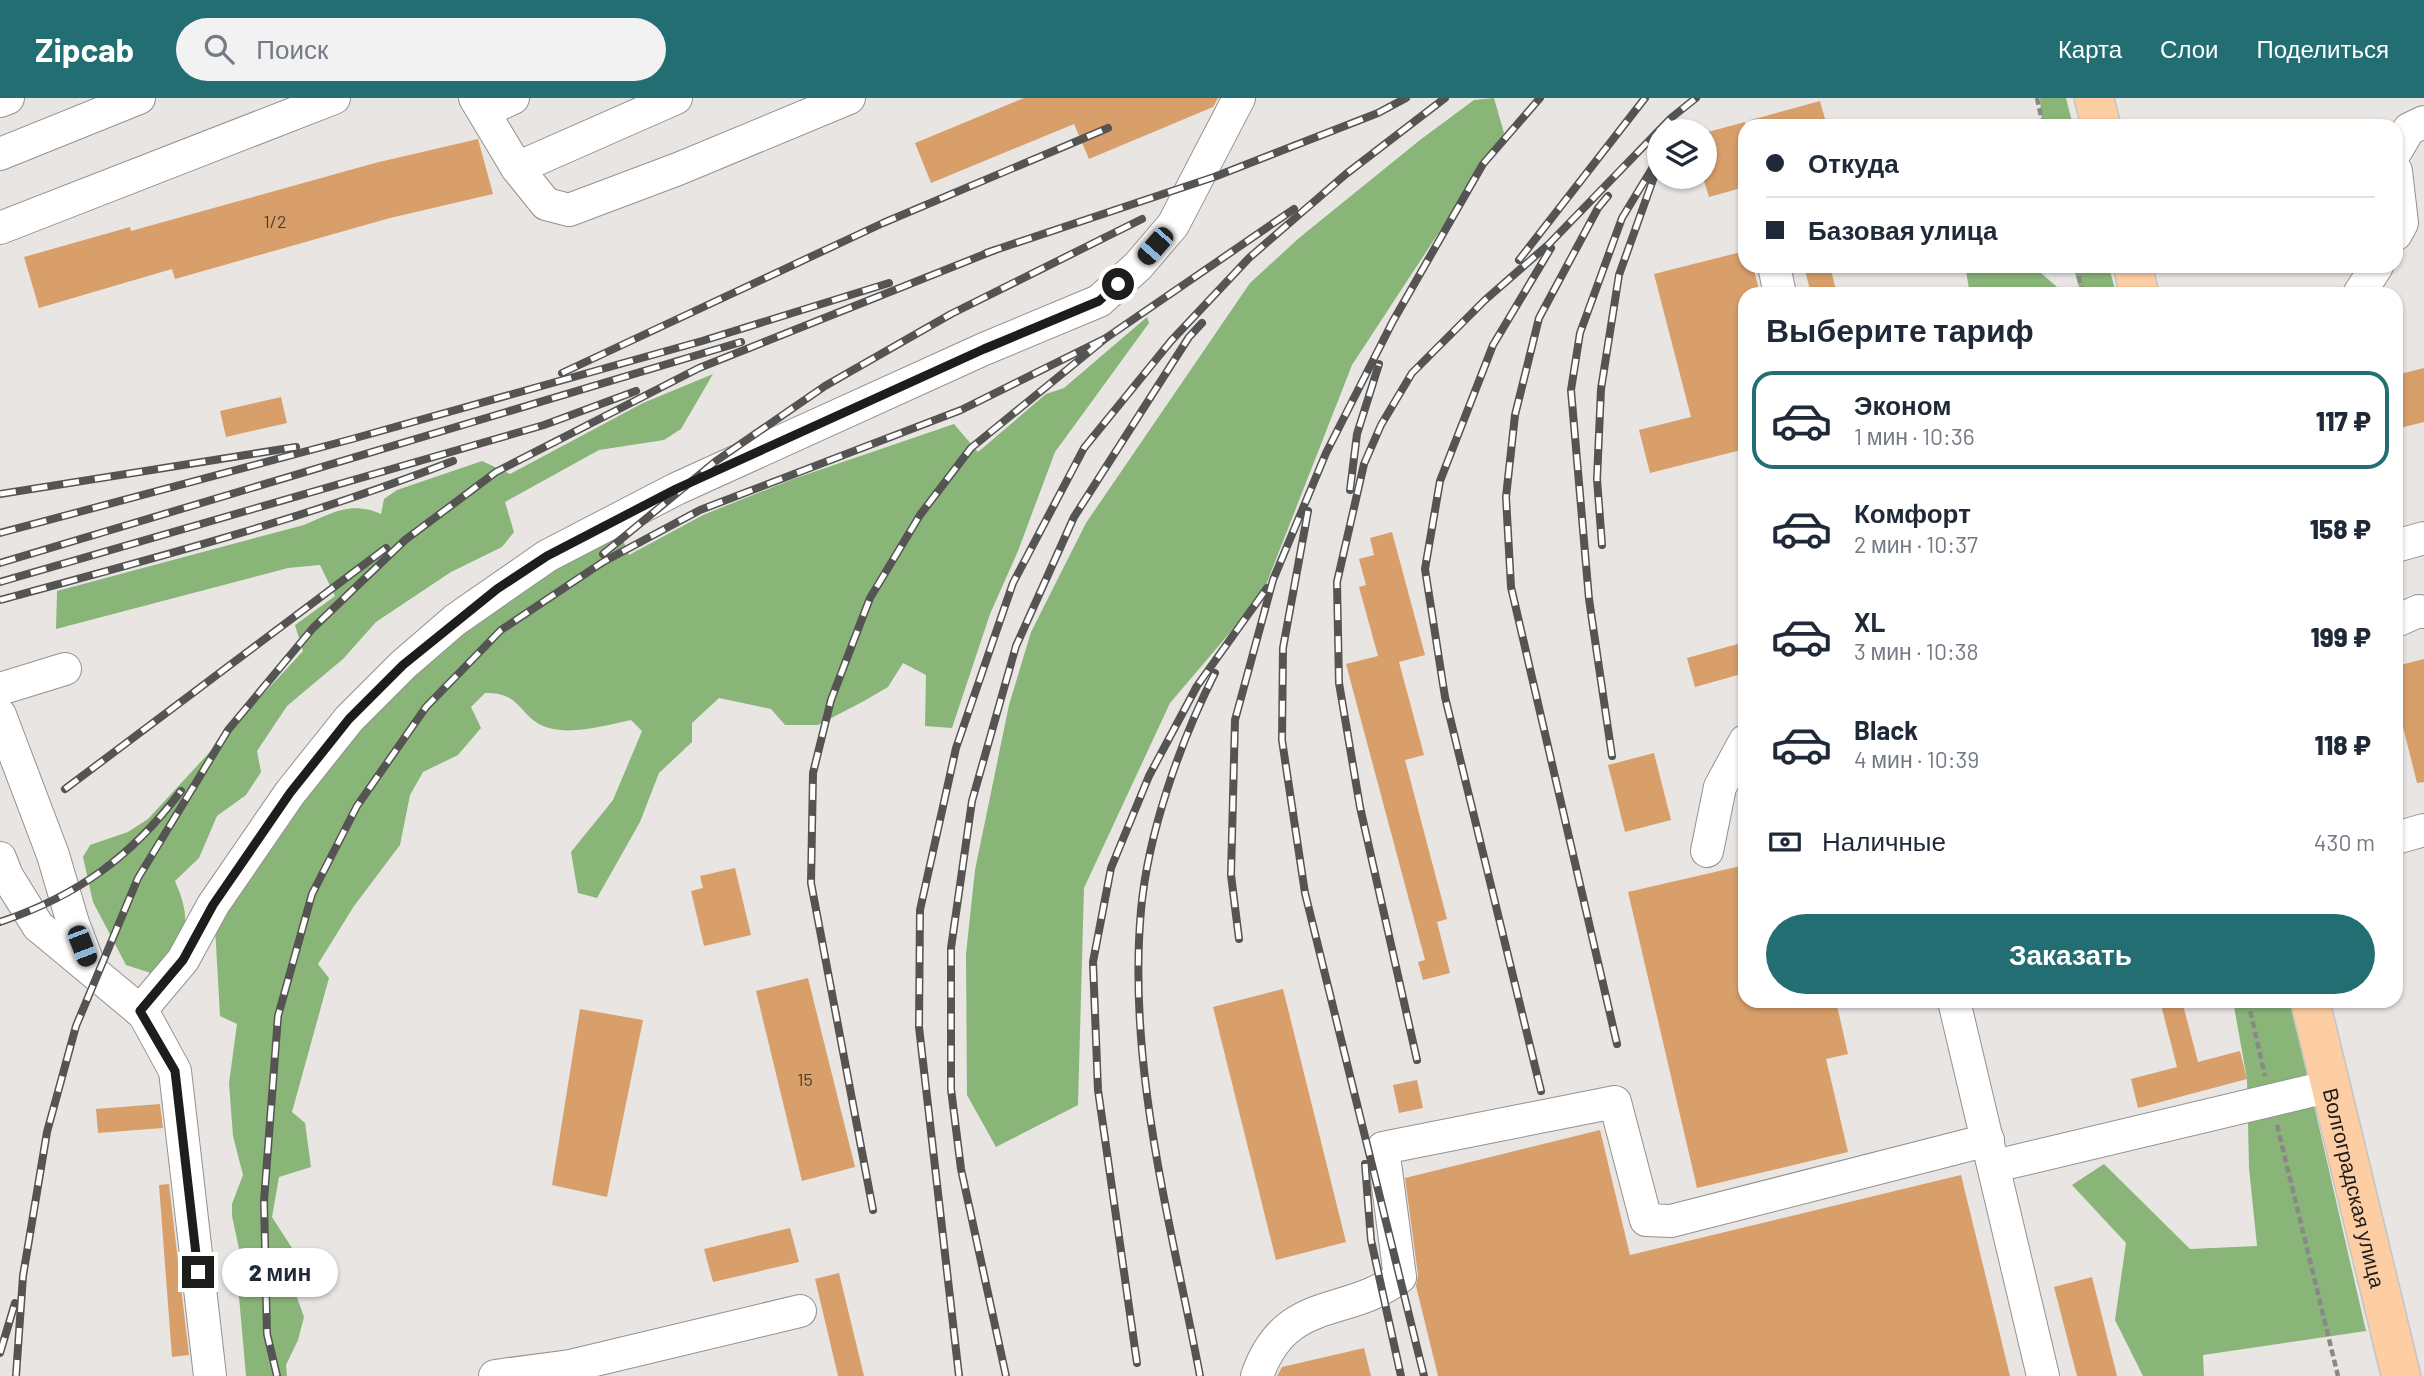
<!DOCTYPE html>
<html lang="ru">
<head>
<meta charset="utf-8">
<style>
  :root { --surface:#fff; --page:#f2f2f3; --text:#1f2937; --muted:#747a83; --line:#e0e1e3; --accent:#236e73 }
  body { margin:0; font-family:Barlow,sans-serif; background:var(--page); color:var(--text); height:100vh; display:flex; flex-direction:column; font-size:26px; white-space:nowrap }
  * { box-sizing:border-box; margin:0 }
  p { font-size:23px; color:var(--muted) }
  .icon { flex:none; width:38px; height:38px; fill:none; stroke:currentColor; stroke-width:2; stroke-linecap:round; stroke-linejoin:round }
  .map { position:relative; flex:1; overflow:hidden }
  .sheet { position:absolute; left:1738px; top:189px; width:665px; height:721px; display:flex; flex-direction:column; background:var(--surface); border-radius:21px; box-shadow:0 2px 5px #0004 }
  .sheet>* { flex:none }
  .top-card { position:absolute; left:1738px; top:21px; width:665px; height:154px; border-radius:21px; box-shadow:0 2px 5px #0004; display:grid; align-content:center; height:154px; padding:0 28px; background:var(--surface) }
  .tools { position:absolute; left:1647px; top:21px; display:grid; gap:14px }
  .tools a { display:grid; place-items:center; width:70px; height:70px; border-radius:50%; background:var(--surface); box-shadow:0 2px 5px #0004; font-size:35px }
  .end { position:absolute; width:32px; height:32px; margin:-16px; border:9px solid #1d1d1c; background:#fff; box-shadow:0 0 0 4px #fff }
  .from { border-radius:50% }
  .bubble { position:absolute; height:49px; border-radius:24px; background:var(--surface); box-shadow:0 2px 5px #0004; font-size:23px; font-weight:800; line-height:49px; text-align:center }
  .car { position:absolute; width:21px; height:42px; margin:-21px -10px; border-radius:9px; box-shadow:0 0 5px 2px #0007; background:linear-gradient(#222 24%,#8ab4d8 0 40%,#222 0 76%,#8ab4d8 0 86%,#222 0) }
  .top-card b { display:flex; align-items:center; gap:24px; height:66px; font-size:26px }
  .top-card b+b { border-top:2px solid var(--line) }
  .top-card i { width:18px; height:18px; background:var(--text) }
  ul { padding:0; list-style:none }
  li { display:flex; align-items:center; gap:21px; height:98px; margin:0 14px 10px; padding:0 14px; border:4px solid transparent; border-radius:21px }
  li div { flex:1 }
  li b { display:block; font-size:26px }
  li em { font-style:normal; font-weight:800 }
  li.current { border-color:var(--accent) }
  li>.icon { width:63px; height:63px; stroke-width:1.5 }
  h2 { padding:0 28px; font-size:32px; line-height:84px }
  .pay { display:flex; align-items:center; gap:18px; height:77px; padding:0 28px; font-size:26px }
  .pay p { margin-inline-start:auto }
  .action { display:flex; gap:14px; margin-top:auto; padding:14px 28px }
  .action a { flex:1; height:80px; border-radius:42px; background:var(--accent); color:#fff; font-size:28px; font-weight:800; line-height:80px; text-align:center }
  header { display:flex; align-items:center; gap:42px; box-sizing:border-box; height:98px; padding:0 35px; background:var(--accent); color:#fff }
  header strong { font-size:33px }
  nav { display:flex; gap:38px; margin-inline-start:auto; font-size:24px }
  .search { width:490px; height:63px; background:var(--page); display:flex; align-items:center; gap:18px; box-sizing:border-box; padding:0 24px; border-radius:38px; color:var(--muted); font-size:26px }
  .map>svg:first-child { display:block }
  .forest { fill:#89b579 }
  .building { fill:#d89f6a }
  .lines { fill:none; stroke-linecap:round; stroke-linejoin:round }
  .minor-casing { stroke:#94918f; stroke-width:34 }
  .major-casing { stroke:#c4c4c4; stroke-width:41 }
  .path { stroke:#8a8987; stroke-width:4.5; stroke-dasharray:7 3.5; stroke-linecap:butt }
  .minor { stroke:#fff; stroke-width:32 }
  .major { stroke:#fdcea3; stroke-width:38 }
  .rail-casing { stroke:#555453; stroke-width:8 }
  .rail { stroke:#fff; stroke-width:5; stroke-dasharray:16; stroke-linecap:butt }
  .route { stroke:#1d1d1c; stroke-width:9 }
  .labels { text-anchor:middle; dominant-baseline:central; stroke-width:7; stroke-linejoin:round; paint-order:stroke }
  .number-label { font-size:18px; fill:#4c3e30 }
  .street-label { font-size:21px; fill:#1d1d1c; stroke:#fff }
</style>
</head>
<body>
<header>
<strong>Zipcab</strong>
<div class="search"><svg class="icon" aria-label="search" viewBox="0 0 24 24"><circle cx="10" cy="10" r="6"/><path d="M15 15l6 6"/></svg>Поиск</div>
<nav><a>Карта</a><a>Слои</a><a>Поделиться</a></nav>
</header>
<div class="map">
<svg width="2424" height="1278" viewBox="0 0 2424 1278">
  <rect width="100%" height="100%" fill="#e8e5e3"/>
  <!-- forest -->
  <g class="forest">
    <path d="M 1494,0 L 1504,35 L 1352,267 L 1262,497 L 1170,605 L 1084,790 L 1078,1007 L 996,1049 L 967,997 L 966,856 L 975,772 L 1009,607 L 1031,534 L 1086,425 L 1250,185 L 1299,140 L 1420,42 L 1474,2 Z"/>
    <path d="M 2040,0 L 2066,0 L 2073,28 L 2042,28 Z"/>
    <path d="M 1965,168 L 2033,168 L 2065,196 L 1970,196 Z"/>
    <path d="M 2073,168 L 2109,168 L 2116,196 L 2081,196 Z"/>
    <path d="M 1147,219 L 1149,225 L 1055,354 L 1018,453 L 990,516 L 952,630 L 925,628 L 926,577 L 903,565 L 888,589 L 864,603 L 818,627 L 785,627 L 771,611 L 719,600 L 692,625 L 692,644 L 659,675 L 640,724 L 597,800 L 578,795 L 571,754 L 613,702 L 642,633 L 631,622 C 607,627 574,637 549,630 C 518,621 524,594 485,595 L 471,609 L 481,630 L 458,657 L 423,674 L 410,697 L 400,747 L 354,808 L 318,866 L 329,880 L 292,1014 L 305,1025 L 311,1069 L 279,1079 L 272,1119 L 292,1150 L 294,1191 L 304,1219 L 298,1242 L 286,1267 L 287,1278 L 246,1278 L 237,1176 L 241,1160 L 232,1118 L 232,1106 L 243,1077 L 233,1038 L 229,985 L 237,926 L 220,918 L 215,829 L 343,643 L 466,524 L 618,430 L 629,457 L 703,417 L 793,381 L 954,326 L 978,354 L 1046,296 L 1064,290 Z"/>
    <path d="M 713,276 L 681,331 L 664,342 L 599,352 L 505,404 L 514,434 L 502,449 L 451,474 L 376,524 L 343,561 L 287,608 L 257,653 L 261,674 L 246,697 L 217,718 L 199,760 L 175,783 C 195,829 183,837 160,878 L 126,867 L 93,804 L 83,759 L 90,747 L 128,734 L 148,721 L 303,553 L 295,527 L 335,498 L 320,467 L 288,470 L 56,531 L 57,493 L 304,427 C 333,415 350,403 381,416 L 384,401 L 397,392 L 482,363 L 510,376 L 643,305 Z"/>
    <path d="M 2233,903 L 2290,903 L 2366,1233 L 2203,1257 L 2204,1278 L 2143,1278 L 2115,1222 L 2126,1145 L 2072,1087 L 2104,1066 L 2190,1151 L 2257,1148 L 2249,1070 L 2247,981 Z"/>
  </g>
  <!-- building -->
  <g class="building">
    <path d="M 1024,0 L 1218,0 L 1213,9 L 1089,61 L 1074,26 L 931,85 L 915,45 Z"/>
    <path d="M 1820,3 L 1827,28 L 1751,28 L 1751,22 Z"/>
    <path d="M 1745,24 L 1745,89 L 1709,99 L 1704,83 L 1704,35 Z"/>
    <path d="M 478,41 L 493,96 L 390,120 L 175,181 L 172,171 L 39,210 L 24,159 L 130,129 L 131,133 L 375,65 Z"/>
    <path d="M 1745,153 L 1745,168 L 1753,168 L 1760,196 L 1745,196 L 1745,351 L 1650,375 L 1639,332 L 1691,319 L 1654,176 Z"/>
    <path d="M 1804,168 L 1830,168 L 1837,196 L 1811,196 Z"/>
    <path d="M 2424,270 L 2424,324 L 2396,331 L 2396,277 Z"/>
    <path d="M 281,299 L 287,325 L 226,339 L 220,313 Z"/>
    <path d="M 1392,434 L 1425,557 L 1399,564 L 1424,657 L 1405,662 L 1447,821 L 1437,824 L 1450,875 L 1423,882 L 1418,864 L 1425,862 L 1346,566 L 1378,558 L 1359,489 L 1366,487 L 1359,461 L 1374,457 L 1370,440 Z"/>
    <path d="M 1745,544 L 1745,575 L 1695,589 L 1687,560 Z"/>
    <path d="M 2424,561 L 2424,684 L 2417,685 L 2396,601 L 2396,568 Z"/>
    <path d="M 1654,655 L 1671,722 L 1625,734 L 1608,667 Z"/>
    <path d="M 1745,767 L 1745,903 L 1836,903 L 1848,956 L 1826,961 L 1848,1054 L 1697,1090 L 1628,794 Z"/>
    <path d="M 735,770 L 751,837 L 704,848 L 691,793 L 703,790 L 700,778 Z"/>
    <path d="M 808,880 L 855,1069 L 802,1083 L 756,893 Z"/>
    <path d="M 1283,891 L 1346,1144 L 1276,1162 L 1213,909 Z"/>
    <path d="M 2160,903 L 2182,903 L 2198,964 L 2240,953 L 2247,981 L 2138,1010 L 2131,981 L 2177,969 Z"/>
    <path d="M 580,911 L 643,922 L 607,1099 L 552,1087 Z"/>
    <path d="M 1417,982 L 1423,1010 L 1399,1015 L 1393,987 Z"/>
    <path d="M 160,1006 L 163,1030 L 98,1035 L 96,1011 Z"/>
    <path d="M 1600,1032 L 1630,1157 L 1961,1077 L 2010,1278 L 1438,1278 L 1416,1188 L 1418,1177 L 1405,1080 Z"/>
    <path d="M 169,1086 L 189,1257 L 172,1259 L 159,1087 Z"/>
    <path d="M 790,1130 L 799,1164 L 713,1184 L 704,1151 Z"/>
    <path d="M 839,1175 L 864,1278 L 838,1278 L 815,1181 Z"/>
    <path d="M 2092,1179 L 2117,1278 L 2077,1278 L 2054,1189 Z"/>
    <path d="M 1364,1250 L 1371,1278 L 1277,1278 L 1282,1269 Z"/>
  </g>
  <g class="lines">
    <defs>
      <g id="minor">
        <path d="M 475,0 L 517,70 L 546,106 L 569,112 L 678,71 L 849,0"/>
        <path d="M 0,3 L 8,0"/>
        <path d="M 485,13 L 513,0"/>
        <path d="M 2396,53 L 2409,31 L 2424,24"/>
        <path d="M 0,56 L 139,0"/>
        <path d="M 517,70 L 676,0"/>
        <path d="M 2396,73 L 2402,125 L 2396,136"/>
        <path d="M 0,130 L 334,0"/>
        <path d="M 1774,168 L 1780,196"/>
        <path d="M 2359,196 L 2377,168"/>
        <path d="M 2396,448 L 2424,440"/>
        <path d="M 2396,523 L 2419,513 L 2424,514"/>
        <path d="M 0,591 L 65,571"/>
        <path d="M 0,617 L 53,757 L 73,825 L 90,870"/>
        <path d="M 2396,740 L 2424,732"/>
        <path d="M 1707,753 L 1720,689 L 1745,643"/>
        <path d="M 0,760 L 7,778 L 38,828 L 144,916 L 175,973 L 210,1278"/>
        <path d="M 1954,903 L 2043,1278"/>
        <path d="M 140,913 L 183,862 L 213,807 L 290,695 L 349,621 L 403,567 L 455,522 L 547,458 L 676,391 L 984,251 L 1099,203 L 1138,168 L 1173,127 L 1239,0"/>
        <path d="M 1995,1068 L 2331,988"/>
        <path d="M 495,1278 L 570,1268 L 800,1213"/>
        <path d="M 1257,1278 C 1286,1195 1347,1221 1400,1179 L 1383,1050 L 1615,1004 L 1646,1122 L 1671,1123 L 1988,1042"/>
      </g>
      <g id="major">
        <path d="M 2094,0 L 2101,28"/>
        <path d="M 2133,168 L 2139,196"/>
        <path id="s1" d="M 2310,903 L 2401,1278"/>
      </g>
    </defs>
    <!-- minor casing -->
    <use href="#minor" class="minor-casing"/>
    <!-- major casing -->
    <use href="#major" class="major-casing"/>
    <!-- path -->
    <g class="path">
      <path d="M 2037,0 L 2043,28"/>
      <path d="M 2076,168 L 2083,196"/>
      <path d="M 2248,903 L 2265,978"/>
      <path d="M 2277,1027 L 2338,1278"/>
    </g>
    <!-- minor -->
    <use href="#minor" class="minor"/>
    <!-- major -->
    <use href="#major" class="major"/>
    <defs>
      <g id="rail">
        <path d="M 1608,98 L 1598,110 L 1539,220 L 1515,317 L 1506,399 L 1511,489 L 1617,946"/>
        <path d="M 986,155 L 1214,79 L 1378,15 L 1406,0"/>
        <path d="M 1519,162 L 1645,0"/>
        <path d="M 562,275 L 883,125 L 1108,30"/>
        <path d="M 1350,392 L 1357,336 L 1379,266"/>
        <path d="M 0,396 L 296,349"/>
        <path d="M 1308,413 L 1283,550 L 1282,642 L 1305,795 L 1424,1278"/>
        <path d="M 0,435 L 352,341 L 702,243 L 889,185"/>
        <path d="M 1602,447 L 1597,381 L 1601,291 L 1619,177 L 1654,79"/>
        <path d="M 603,456 L 716,363 L 825,288 L 951,216 L 1142,121"/>
        <path d="M 0,465 L 741,244"/>
        <path d="M 0,484 L 544,327 L 636,293"/>
        <path d="M 0,502 C 152,461 307,420 453,363"/>
        <path d="M 1612,658 L 1589,501 L 1571,292 L 1580,235 L 1622,120 L 1659,59"/>
        <path d="M 65,691 L 386,450"/>
        <path d="M 0,824 C 79,797 131,759 181,693"/>
        <path d="M 1239,841 L 1231,777 L 1235,622 L 1273,482 L 1326,355 L 1393,223 L 1483,66 L 1540,0"/>
        <path d="M 1417,962 L 1360,709 L 1339,585 L 1337,484 L 1364,366 L 1381,327 L 1412,275 L 1485,202 L 1549,146 L 1671,20 L 1696,0"/>
        <path d="M 1541,993 L 1445,599 L 1425,471 L 1440,383 L 1493,247 L 1551,150"/>
        <path d="M 1365,1066 L 1371,1142 L 1401,1278"/>
        <path d="M 873,1112 L 811,785 L 813,675 L 831,602 L 870,500 L 920,417 L 971,350 L 1106,240 L 1294,111"/>
        <path d="M 0,1255 L 15,1205"/>
        <path d="M 1137,1265 L 1098,992 L 1093,864 L 1111,770 L 1149,678 L 1197,588 L 1267,490"/>
        <path d="M 16,1278 L 23,1178 L 47,1034 L 76,928 L 138,780 L 228,632 L 313,530 L 405,442 L 496,374 L 699,270 L 995,152"/>
        <path d="M 277,1278 L 267,1236 L 264,1103 L 278,918 L 312,796 L 357,708 L 426,609 L 501,532 L 603,464 L 700,412 L 961,312 L 1106,240"/>
        <path d="M 959,1278 L 919,929 L 920,812 L 956,650 L 1013,485 L 1084,350 L 1171,243 L 1249,160 L 1346,76 L 1445,0"/>
        <path d="M 1006,1278 L 961,1071 L 951,991 L 951,850 L 972,703 L 1016,548 L 1074,419 L 1189,239 L 1202,225"/>
        <path d="M 1200,1278 C 1171,1125 1127,969 1141,812 C 1148,735 1180,644 1215,575"/>
      </g>
    </defs>
    <!-- rail casing -->
    <use href="#rail" class="rail-casing"/>
    <!-- rail -->
    <use href="#rail" class="rail"/>
  </g>
  <g class="lines">
    <!-- route -->
    <path class="route" d="M 198,1174 L 175,973 L 140,913 L 183,862 L 213,807 L 290,695 L 349,621 L 403,567 L 497,491 L 547,458 L 676,391 L 984,251 L 1099,203 L 1118,186"/>
  </g>
  <g class="labels">
    <!-- number labels -->
    <g class="number-label">
      <text x="275" y="123">1/2</text>
      <text x="805" y="981">15</text>
    </g>
    <!-- street labels -->
    <g class="street-label">
      <text stroke="none"><textPath href="#s1" startOffset="192">Волгоградская улица</textPath></text>
    </g>
  </g>
</svg>
<div class="tools">
<a><svg class="icon" aria-label="layers" viewBox="0 0 24 24"><path d="M12 4l9 5-9 5-9-5zM3 14l9 5 9-5"/></svg></a>
</div>
<i class="end from" style="left:1118px;top:186px"></i>
<i class="end" style="left:198px;top:1174px"></i>
<div class="bubble" style="left:222px;top:1150px;width:116px">2 мин</div>
<i class="car" style="left:1155px;top:148px;rotate:221deg"></i>
<i class="car" style="left:82px;top:848px;rotate:159deg"></i>
<div class="top-card">
<b><i class="from"></i>Откуда</b>
<b><i></i>Базовая улица</b>
</div>
<section class="sheet">
<h2>Выберите тариф</h2>
<ul>
<li class="current"><svg class="icon" aria-label="car" viewBox="0 0 24 24"><path d="M5 17H2v-5l4-1 3-4h7l3 4 3 1v5h-3M9 17h6M6 11h13"/><circle cx="7" cy="17" r="2"/><circle cx="17" cy="17" r="2"/></svg><div><b>Эконом</b><p>1 мин · 10:36</p></div><em>117 ₽</em></li>
<li><svg class="icon" aria-label="car" viewBox="0 0 24 24"><path d="M5 17H2v-5l4-1 3-4h7l3 4 3 1v5h-3M9 17h6M6 11h13"/><circle cx="7" cy="17" r="2"/><circle cx="17" cy="17" r="2"/></svg><div><b>Комфорт</b><p>2 мин · 10:37</p></div><em>158 ₽</em></li>
<li><svg class="icon" aria-label="car" viewBox="0 0 24 24"><path d="M5 17H2v-5l4-1 3-4h7l3 4 3 1v5h-3M9 17h6M6 11h13"/><circle cx="7" cy="17" r="2"/><circle cx="17" cy="17" r="2"/></svg><div><b>XL</b><p>3 мин · 10:38</p></div><em>199 ₽</em></li>
<li><svg class="icon" aria-label="car" viewBox="0 0 24 24"><path d="M5 17H2v-5l4-1 3-4h7l3 4 3 1v5h-3M9 17h6M6 11h13"/><circle cx="7" cy="17" r="2"/><circle cx="17" cy="17" r="2"/></svg><div><b>Black</b><p>4 мин · 10:39</p></div><em>118 ₽</em></li>
</ul>
<div class="pay"><svg class="icon" aria-label="cash" viewBox="0 0 24 24"><path d="M3 7h18v10H3z"/><circle cx="12" cy="12" r="2"/></svg>Наличные<p>430 m</p></div>
<div class="action"><a>Заказать</a></div>
</section>
</div>
</body>
</html>
